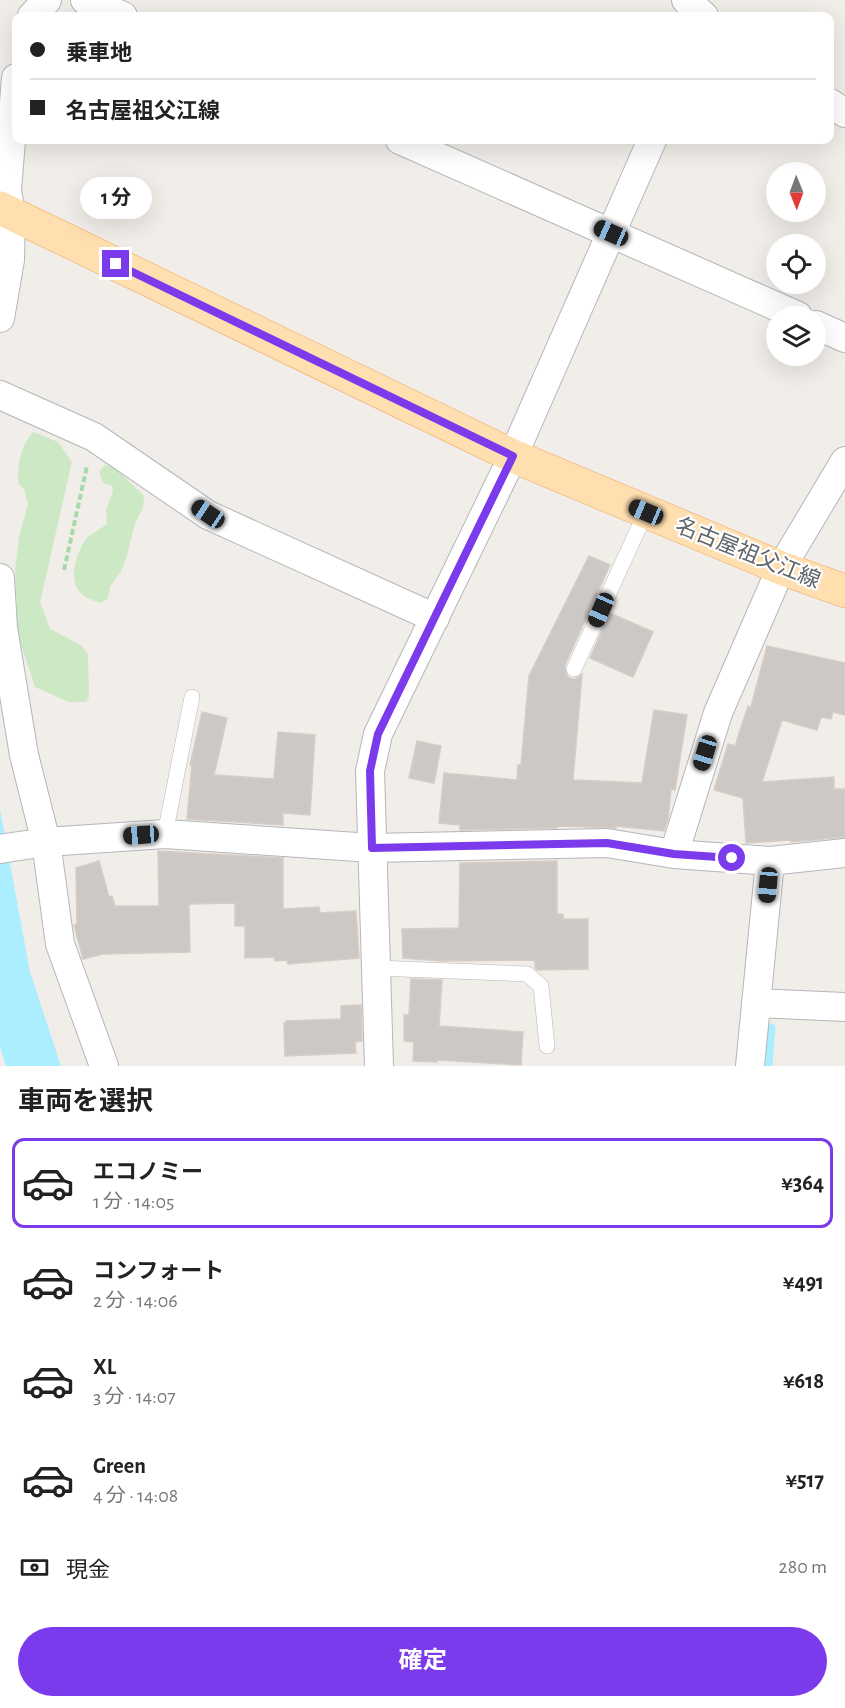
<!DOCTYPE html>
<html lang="ja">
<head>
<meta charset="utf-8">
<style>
  :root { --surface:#fff; --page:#f2f2f2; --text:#222; --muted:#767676; --line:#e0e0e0; --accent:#7c3aed }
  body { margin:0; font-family:"Alegreya Sans","Noto Sans JP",sans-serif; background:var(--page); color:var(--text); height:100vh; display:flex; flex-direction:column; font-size:22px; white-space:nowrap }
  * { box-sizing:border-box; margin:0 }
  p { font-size:20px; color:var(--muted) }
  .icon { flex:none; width:33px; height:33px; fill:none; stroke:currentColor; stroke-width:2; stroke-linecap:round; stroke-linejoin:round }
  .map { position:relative; height:1066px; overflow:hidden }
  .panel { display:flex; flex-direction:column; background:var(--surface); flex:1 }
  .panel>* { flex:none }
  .hud { position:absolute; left:12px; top:12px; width:822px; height:132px; border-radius:12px; box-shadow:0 6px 24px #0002; display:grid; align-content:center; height:132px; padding:0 18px; background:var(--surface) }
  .needle { width:39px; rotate:179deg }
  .buttons { position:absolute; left:766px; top:162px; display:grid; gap:12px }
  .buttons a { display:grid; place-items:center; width:60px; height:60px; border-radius:50%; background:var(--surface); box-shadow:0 6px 24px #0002; font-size:30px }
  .end { position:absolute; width:27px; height:27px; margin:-14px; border:8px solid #7c3aed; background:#fff; box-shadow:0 0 0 3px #fff }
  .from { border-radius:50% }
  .bubble { position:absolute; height:42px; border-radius:21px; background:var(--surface); box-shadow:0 6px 24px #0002; font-size:20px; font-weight:700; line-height:42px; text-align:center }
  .car { position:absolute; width:18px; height:36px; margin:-18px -9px; border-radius:8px; box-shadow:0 0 4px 2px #0007; background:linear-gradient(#222 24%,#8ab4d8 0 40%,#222 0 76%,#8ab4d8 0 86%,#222 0) }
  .hud b { display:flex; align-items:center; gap:21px; height:57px; font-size:22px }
  .hud b+b { border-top:2px solid var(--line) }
  .hud i { width:15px; height:15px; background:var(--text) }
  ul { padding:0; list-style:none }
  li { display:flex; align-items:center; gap:18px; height:90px; margin:0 12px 9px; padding:0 6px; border:3px solid transparent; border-radius:12px }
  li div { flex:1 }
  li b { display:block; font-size:22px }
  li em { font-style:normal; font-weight:700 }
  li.active { border-color:var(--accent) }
  li>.icon { width:54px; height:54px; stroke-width:1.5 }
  h2 { padding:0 18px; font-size:27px; line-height:72px }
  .pay { display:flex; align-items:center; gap:15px; height:66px; padding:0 18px; font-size:22px }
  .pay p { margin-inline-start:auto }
  .primary-button { display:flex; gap:12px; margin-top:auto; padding:12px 18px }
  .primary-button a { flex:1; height:69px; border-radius:36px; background:var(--accent); color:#fff; font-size:24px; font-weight:700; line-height:69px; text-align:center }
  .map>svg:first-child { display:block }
  .green { fill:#cde8c5 }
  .water { fill:#aef }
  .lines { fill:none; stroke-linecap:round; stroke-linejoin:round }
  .stream { stroke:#aef; stroke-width:9 }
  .building { fill:#ccc8c5; stroke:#d6cdc6; stroke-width:1.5 }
  .lane-casing { stroke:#b3b7ba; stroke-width:16 }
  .street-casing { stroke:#b3b7ba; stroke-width:30 }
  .primary-casing { stroke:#f2a560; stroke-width:34 }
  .path { stroke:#a8daa9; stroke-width:4; stroke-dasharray:6 3; stroke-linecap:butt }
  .lane { stroke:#fff; stroke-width:15 }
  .street { stroke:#fff; stroke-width:28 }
  .primary { stroke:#ffdeaf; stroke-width:33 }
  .route { stroke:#7c3aed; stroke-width:8 }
  .labels { text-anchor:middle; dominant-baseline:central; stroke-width:4.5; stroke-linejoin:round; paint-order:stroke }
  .street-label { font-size:22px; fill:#5f6568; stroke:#fff }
</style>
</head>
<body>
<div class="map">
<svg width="845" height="1066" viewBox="0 0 845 1066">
  <rect width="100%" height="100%" fill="#f1ede8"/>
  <!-- green -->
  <g class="green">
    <path d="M 33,432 L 58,442 L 72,462 L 40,602 L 50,629 L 81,645 L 88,654 L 89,697 L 86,702 L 69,702 L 35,687 L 15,626 L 17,608 L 15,570 L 19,537 L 28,504 L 24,489 L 18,483 C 18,463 20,448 33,432 Z"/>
    <path d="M 105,465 L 115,468 L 144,496 L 143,508 L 135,523 L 126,559 L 121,571 L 110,587 L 108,598 L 100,603 C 92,600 82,597 77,588 C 69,575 78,549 87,538 C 92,533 101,529 107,524 L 106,510 L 113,491 L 112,486 L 103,483 L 99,471 Z"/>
  </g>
  <!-- water -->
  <path class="water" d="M 0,810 L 30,972 L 61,1066 L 6,1066 L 0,1047 Z"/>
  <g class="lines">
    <!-- stream -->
    <path class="stream" d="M 768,1066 L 771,1028"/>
  </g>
  <!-- building -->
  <g class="building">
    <path d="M 589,556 L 610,565 L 565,665 L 566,674 L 569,678 L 575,679 L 582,674 L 573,780 L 642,783 L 654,710 L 687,715 L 675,790 L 671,789 L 668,819 L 664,831 L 616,826 L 616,828 L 557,826 L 557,828 L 460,830 L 460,825 L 439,823 L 444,773 L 517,780 L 518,765 L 521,765 L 529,676 Z"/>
    <path d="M 610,613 L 653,632 L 633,677 L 590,658 Z"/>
    <path d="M 767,646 L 845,663 L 845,715 L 833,712 L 831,719 L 821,717 L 817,730 L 782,720 L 762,782 L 834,777 L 834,789 L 845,789 L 845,837 L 791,842 L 791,840 L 746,843 L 743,798 L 714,790 L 728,744 L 735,746 L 748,706 L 751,707 Z"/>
    <path d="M 202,712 L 227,718 L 214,775 L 274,779 L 278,732 L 315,735 L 310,815 L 283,813 L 283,825 L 187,819 L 192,765 L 190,765 Z"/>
    <path d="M 417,741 L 441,746 L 434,783 L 409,778 Z"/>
    <path d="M 158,851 L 283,858 L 283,909 L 319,907 L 320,913 L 356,911 L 359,958 L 288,964 L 287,960 L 275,961 L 274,957 L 245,958 L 245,926 L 235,926 L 235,903 L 189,904 L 190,952 L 103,954 L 83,959 L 74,925 L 77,924 L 76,868 L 99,861 L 109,897 L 112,896 L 115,906 L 159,906 Z"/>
    <path d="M 557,861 L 557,914 L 563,914 L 563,919 L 588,919 L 588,969 L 537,970 L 535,968 L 535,960 L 443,961 L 403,958 L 402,929 L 459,928 L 460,863 Z"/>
    <path d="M 411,979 L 442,980 L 439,1026 L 523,1032 L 521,1065 L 437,1060 L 437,1062 L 413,1061 L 414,1042 L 404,1041 L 404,1015 L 409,1015 Z"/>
    <path d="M 361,1005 L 362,1041 L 355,1042 L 356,1053 L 285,1056 L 284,1023 L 286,1023 L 286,1021 L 341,1019 L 341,1006 Z"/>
  </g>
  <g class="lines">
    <defs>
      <g id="lane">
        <path d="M 574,669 L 646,512"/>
        <path d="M 165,834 L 192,697"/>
        <path d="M 376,968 L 527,974 L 541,986 L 547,1046"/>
      </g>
      <g id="street">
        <path d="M 85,0 L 123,16"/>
        <path d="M 686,0 L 704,16"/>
        <path d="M 32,16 L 47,0"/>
        <path d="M 830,103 L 845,113"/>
        <path d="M 400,140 L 798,316"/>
        <path d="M 0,318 L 10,260 L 11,213 L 7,190 L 16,78"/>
        <path d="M 816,325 L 845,338"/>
        <path d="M 0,395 L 94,437 L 208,515 L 435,618"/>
        <path d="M 0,578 L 3,628 L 24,755 L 46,842 L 60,944 L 104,1066"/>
        <path d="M 0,849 L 46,842 L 165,834 L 372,848 L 607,843 L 674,854 L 770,861 L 845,853"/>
        <path d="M 674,854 L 718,713 L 781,568 L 845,461"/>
        <path d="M 756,1003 L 845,1007"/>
        <path d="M 379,1066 L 370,771 L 378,734 L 513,456 L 652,140"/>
        <path d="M 750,1066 L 770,861"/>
      </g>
      <path id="primary" d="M 0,208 L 513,456 L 781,568 L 845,591"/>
    </defs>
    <!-- lane casing -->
    <use href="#lane" class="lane-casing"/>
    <!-- street casing -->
    <use href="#street" class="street-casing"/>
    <!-- primary casing -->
    <use href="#primary" class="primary-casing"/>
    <!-- path -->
    <path class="path" d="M 64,570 L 87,466"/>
    <!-- lane -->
    <use href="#lane" class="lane"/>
    <!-- street -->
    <use href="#street" class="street"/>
    <!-- primary -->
    <use href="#primary" class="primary"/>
  </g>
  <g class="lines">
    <!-- route -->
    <path class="route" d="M 116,264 L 513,456 L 378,734 L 370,771 L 372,848 L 607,843 L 674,854 L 732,858"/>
  </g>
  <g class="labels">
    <!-- street labels -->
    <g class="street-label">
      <text transform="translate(748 553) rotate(22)">名古屋祖父江線</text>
    </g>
  </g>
</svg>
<div class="buttons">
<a><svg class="needle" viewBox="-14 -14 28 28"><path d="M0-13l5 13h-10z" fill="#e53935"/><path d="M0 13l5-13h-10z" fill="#767676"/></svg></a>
<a><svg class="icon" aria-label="locate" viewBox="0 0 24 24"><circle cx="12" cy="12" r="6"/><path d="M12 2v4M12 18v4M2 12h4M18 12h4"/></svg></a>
<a><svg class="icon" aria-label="layers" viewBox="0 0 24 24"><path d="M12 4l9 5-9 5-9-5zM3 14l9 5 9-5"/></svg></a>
</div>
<i class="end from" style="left:732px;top:858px"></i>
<i class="end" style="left:116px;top:264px"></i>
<div class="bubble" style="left:80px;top:177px;width:72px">1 分</div>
<i class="car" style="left:611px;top:233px;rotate:294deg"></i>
<i class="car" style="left:646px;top:512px;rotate:293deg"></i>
<i class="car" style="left:208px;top:514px;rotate:304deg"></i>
<i class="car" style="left:601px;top:610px;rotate:204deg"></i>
<i class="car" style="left:705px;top:753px;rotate:197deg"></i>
<i class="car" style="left:141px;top:835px;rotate:266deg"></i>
<i class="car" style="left:768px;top:885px;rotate:185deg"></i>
<div class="hud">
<b><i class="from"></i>乗車地</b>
<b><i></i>名古屋祖父江線</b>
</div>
</div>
<section class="panel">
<h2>車両を選択</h2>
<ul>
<li class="active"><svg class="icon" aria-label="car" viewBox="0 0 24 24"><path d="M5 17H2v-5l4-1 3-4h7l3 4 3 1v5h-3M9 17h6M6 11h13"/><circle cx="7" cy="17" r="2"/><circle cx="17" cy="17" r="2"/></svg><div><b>エコノミー</b><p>1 分 · 14:05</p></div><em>¥364</em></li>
<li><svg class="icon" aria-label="car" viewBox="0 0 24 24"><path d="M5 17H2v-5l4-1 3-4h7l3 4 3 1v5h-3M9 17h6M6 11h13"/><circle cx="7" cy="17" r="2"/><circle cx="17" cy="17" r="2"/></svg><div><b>コンフォート</b><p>2 分 · 14:06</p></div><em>¥491</em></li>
<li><svg class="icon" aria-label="car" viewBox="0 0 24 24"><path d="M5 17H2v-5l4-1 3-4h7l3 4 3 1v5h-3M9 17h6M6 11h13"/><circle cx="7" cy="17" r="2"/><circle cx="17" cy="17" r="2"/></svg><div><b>XL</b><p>3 分 · 14:07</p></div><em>¥618</em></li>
<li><svg class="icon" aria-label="car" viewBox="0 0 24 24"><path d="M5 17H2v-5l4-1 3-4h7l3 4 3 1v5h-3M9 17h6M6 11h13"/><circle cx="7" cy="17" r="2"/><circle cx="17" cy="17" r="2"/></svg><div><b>Green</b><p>4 分 · 14:08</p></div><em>¥517</em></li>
</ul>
<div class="pay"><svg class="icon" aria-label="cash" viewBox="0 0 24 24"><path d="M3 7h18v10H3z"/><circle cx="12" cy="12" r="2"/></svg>現金<p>280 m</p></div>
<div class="primary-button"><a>確定</a></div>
</section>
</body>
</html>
